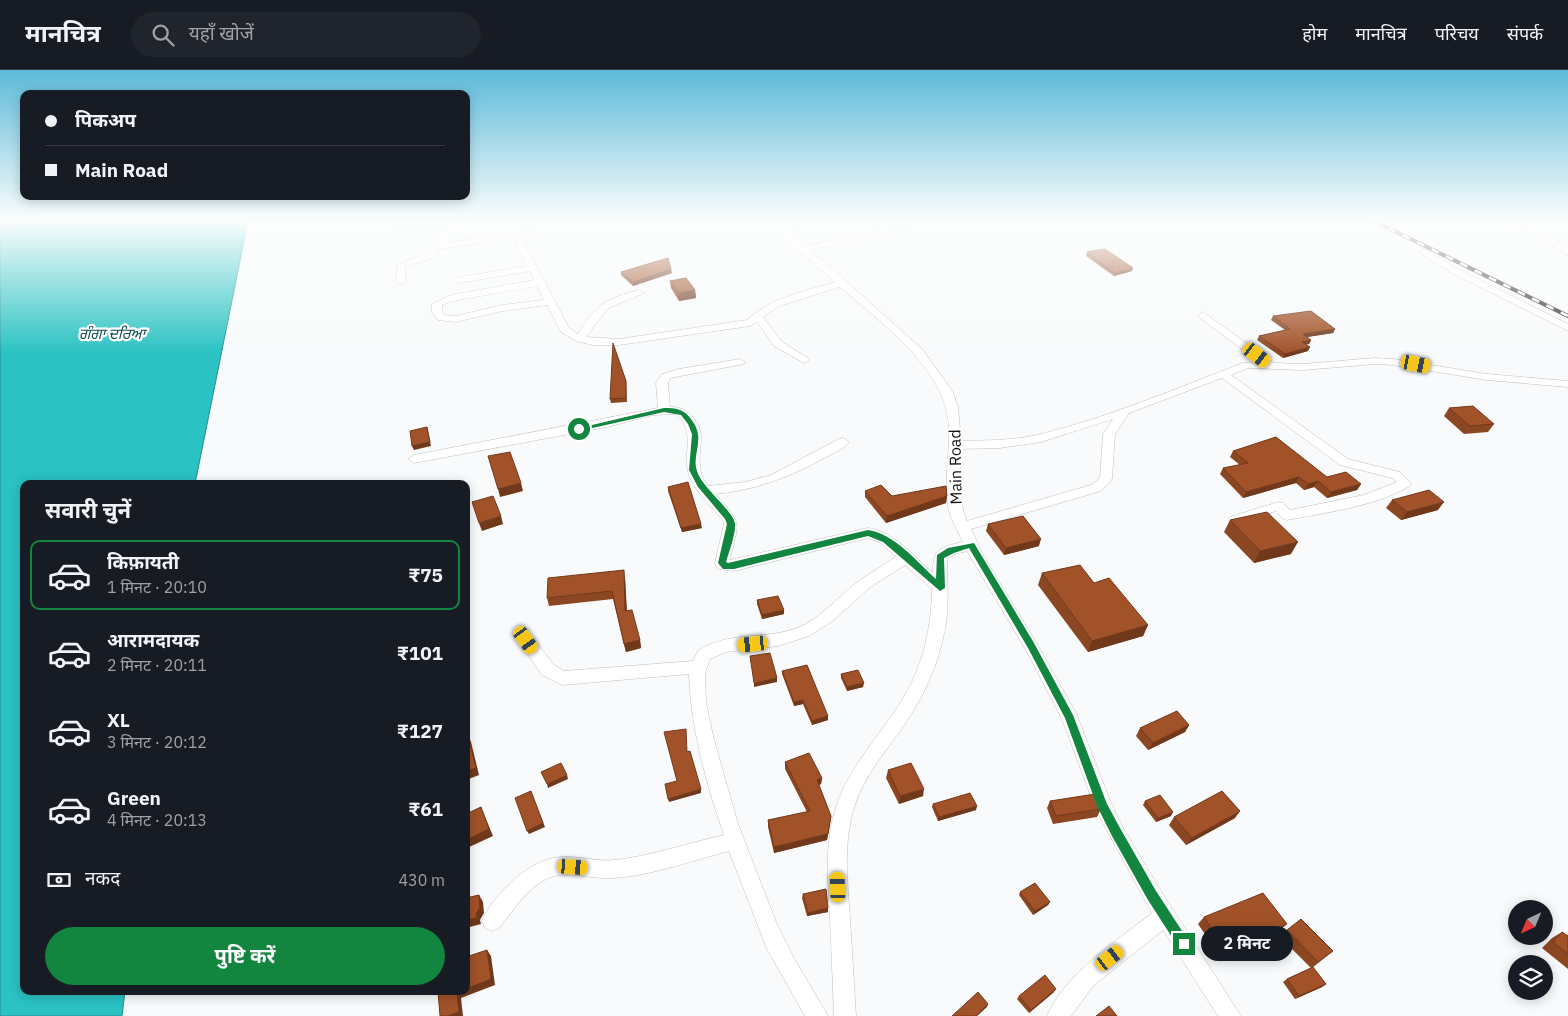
<!DOCTYPE html>
<html lang="hi">
<head>
<meta charset="utf-8">
<style>
  :root { --surface:#171b24; --page:#20242c; --text:#f1f3f6; --muted:#9ea1a6; --line:#363941; --accent:#12863f }
  body { margin:0; font-family:"IBM Plex Sans","Noto Sans Devanagari","Noto Sans Gurmukhi",sans-serif; background:var(--page); color:var(--text); height:100vh; display:flex; flex-direction:column; font-size:19px; white-space:nowrap }
  * { box-sizing:border-box; margin:0 }
  p { font-size:16px; color:var(--muted) }
  .icon { flex:none; width:28px; height:28px; fill:none; stroke:currentColor; stroke-width:2; stroke-linecap:round; stroke-linejoin:round }
  .map { position:relative; flex:1; overflow:hidden }
  .side { position:absolute; left:20px; top:410px; width:450px; height:515px; display:flex; flex-direction:column; background:var(--surface); border-radius:10px; box-shadow:0 2px 12px #0003 }
  .side>* { flex:none }
  .hud { position:absolute; left:20px; top:20px; width:450px; height:110px; border-radius:10px; box-shadow:0 2px 12px #0003; display:grid; align-content:center; height:110px; padding:0 25px; background:var(--surface) }
  .needle { width:32px; rotate:224deg }
  .controls { position:absolute; left:1508px; top:830px; display:grid; gap:10px }
  .controls a { display:grid; place-items:center; width:45px; height:45px; border-radius:50%; background:var(--surface); box-shadow:0 2px 12px #0003; font-size:25px }
  .end { position:absolute; width:22px; height:22px; margin:-11px; border:6px solid #12863f; background:#fff; box-shadow:0 0 0 2px #fff }
  .from { border-radius:50% }
  .bubble { position:absolute; height:35px; border-radius:18px; background:var(--surface); box-shadow:0 2px 12px #0003; font-size:16px; font-weight:700; line-height:35px; text-align:center }
  .car { position:absolute; width:15px; height:30px; margin:-15px -8px; border-radius:6px; box-shadow:0 0 4px 1px #0007; background:linear-gradient(#f5c518 24%,#345 0 40%,#f5c518 0 76%,#345 0 86%,#f5c518 0) }
  .hud b { display:flex; align-items:center; gap:18px; height:48px; font-size:19px }
  .hud b+b { border-top:1px solid var(--line) }
  .hud i { width:12px; height:12px; background:var(--text) }
  ul { padding:0; list-style:none }
  li { display:flex; align-items:center; gap:15px; height:70px; margin:0 10px 8px; padding:0 15px; border:2px solid transparent; border-radius:10px }
  li div { flex:1 }
  li b { display:block; font-size:19px }
  li em { font-style:normal; font-weight:700 }
  li.on { border-color:var(--accent) }
  li>.icon { width:45px; height:45px; stroke-width:1.5 }
  h2 { padding:0 25px; font-size:22px; line-height:60px }
  .pay { display:flex; align-items:center; gap:12px; height:55px; padding:0 25px; font-size:19px }
  .pay p { margin-inline-start:auto }
  .button { display:flex; gap:10px; margin-top:auto; padding:10px 25px }
  .button a { flex:1; height:58px; border-radius:30px; background:var(--accent); color:#fff; font-size:20px; font-weight:700; line-height:58px; text-align:center }
  header { display:flex; align-items:center; gap:30px; box-sizing:border-box; height:70px; padding:0 25px; background:var(--surface); border-bottom:1px solid var(--line) }
  header strong { font-size:24px }
  nav { display:flex; gap:28px; margin-inline-start:auto; font-size:18px }
  .search { width:350px; height:45px; background:var(--page); display:flex; align-items:center; gap:12px; box-sizing:border-box; padding:0 18px; border-radius:28px; color:var(--muted); font-size:19px }
  .map>svg:first-child { display:block }
  .water { fill:#2ac2c3; stroke:#238e8e }
  .lines { fill:none; stroke-linecap:round; stroke-linejoin:round }
  .street-casing { stroke:#bebfc0; stroke-width:1 }
  .street { fill:#fff; fill-rule:evenodd }
  .rail-casing { stroke:#333; stroke-width:4 }
  .rail { stroke:#fff; stroke-width:2.5; stroke-dasharray:8; stroke-linecap:butt }
  .wall { fill:#8b4722 }
  .shaded-wall { fill:#71391c }
  .building { fill:#a25228; stroke:#71391c }
  .route { fill:#12863f }
  .labels { text-anchor:middle; dominant-baseline:central; stroke-width:4.5; stroke-linejoin:round; paint-order:stroke }
  .far-water-label { font-size:15px; font-style:italic; fill:#135050; stroke:#fff }
  .street-label { font-size:16px; fill:#131313; stroke:#fff }
</style>
</head>
<body>
<header>
<strong>मानचित्र</strong>
<div class="search"><svg class="icon" aria-label="search" viewBox="0 0 24 24"><circle cx="10" cy="10" r="6"/><path d="M15 15l6 6"/></svg>यहाँ खोजें</div>
<nav><a>होम</a><a>मानचित्र</a><a>परिचय</a><a>संपर्क</a></nav>
</header>
<div class="map">
<svg width="1568" height="946" viewBox="0 0 1568 946">
  <rect width="100%" height="100%" fill="#f9fafb"/>
  <!-- water -->
  <path class="water" d="M 0,151 L 248,151 L 195,414 L 24,414 L 24,921 L 125,921 L 122,946 L 0,946 Z"/>
  <g class="lines">
    <defs>
      <g id="street">
        <path d="M 374,151 L 387,151 L 399,155 L 454,156 L 468,151 L 482,151 L 453,162 L 445,173 L 538,160 L 540,158 L 538,151 L 546,151 L 549,159 C 542,166 531,166 521,167 L 543,209 L 547,212 L 546,214 L 569,258 L 578,264 C 597,234 605,229 639,220 L 644,223 L 607,239 L 586,267 L 619,269 L 747,250 C 772,227 803,222 835,212 L 799,181 L 769,151 L 778,151 L 786,158 L 817,151 L 835,151 L 791,162 L 806,176 L 923,151 L 941,151 L 811,180 L 923,280 L 953,322 L 958,337 L 961,371 C 987,370 1015,371 1041,364 C 1110,347 1177,318 1243,293 L 1259,292 L 1199,247 L 1198,245 L 1203,242 L 1274,293 L 1303,294 L 1375,288 L 1393,289 L 1487,304 L 1568,311 L 1568,317 L 1487,310 L 1393,295 L 1375,294 L 1303,300 L 1248,298 L 1231,305 L 1348,389 L 1400,402 L 1411,413 L 1410,416 C 1373,437 1328,442 1287,450 L 1282,448 L 1276,441 L 1235,455 L 1230,453 L 1228,450 L 1230,447 L 1278,432 L 1283,433 L 1290,440 L 1364,425 L 1397,412 L 1392,408 L 1340,395 L 1222,308 L 1129,343 L 1115,364 L 1112,409 L 1101,421 L 971,459 L 983,485 L 1036,572 L 1076,643 L 1111,733 L 1122,756 L 1159,818 L 1241,946 L 1218,946 L 1163,860 L 1093,916 L 1071,946 L 1047,946 C 1064,905 1118,870 1152,843 L 1097,742 L 1062,649 L 1026,580 L 967,481 L 955,484 L 947,489 C 947,515 950,543 943,568 C 937,597 923,627 907,651 C 889,678 865,703 855,735 C 843,772 847,809 850,848 C 852,880 854,913 856,946 L 834,946 C 833,913 831,880 830,847 C 828,809 824,771 837,734 C 849,699 874,672 895,641 C 921,604 931,564 932,519 L 905,495 L 869,518 L 834,550 L 809,566 L 778,576 L 726,582 L 710,589 L 705,603 L 706,633 L 714,670 L 738,754 L 776,852 L 795,890 L 828,946 L 805,946 L 767,879 L 729,781 C 694,790 641,809 606,808 C 587,808 564,800 546,809 C 526,819 513,841 499,858 L 492,861 L 485,858 L 482,851 C 494,823 531,788 562,787 C 580,786 598,792 615,790 C 652,786 688,773 724,765 C 706,713 691,659 689,604 L 562,615 L 542,605 L 518,570 L 521,566 L 526,564 L 531,566 L 554,595 L 564,601 L 693,591 L 698,581 C 726,561 766,570 797,558 C 820,549 836,529 855,514 C 868,504 882,496 896,487 L 881,473 L 868,468 L 734,501 L 718,499 L 715,493 L 724,454 L 723,450 C 711,436 695,422 689,405 C 682,383 697,360 675,344 L 653,345 L 607,357 L 414,393 L 408,389 L 414,385 L 658,338 L 656,313 L 662,304 L 679,299 L 740,289 L 745,292 L 744,294 L 670,308 L 668,313 L 670,337 C 685,336 700,350 701,366 C 701,385 695,399 708,416 L 745,412 L 771,405 L 839,369 L 843,368 L 849,372 C 844,379 834,383 826,387 C 790,407 756,420 715,424 C 743,455 739,450 730,490 L 868,458 C 894,461 914,487 933,503 C 933,477 939,478 963,472 C 958,462 952,451 949,441 C 943,413 950,385 949,357 C 946,298 881,253 840,217 L 779,236 L 763,247 L 782,272 L 808,288 L 809,290 L 804,293 L 774,276 L 757,252 L 750,256 L 619,275 L 593,275 L 576,271 L 561,262 L 547,235 L 502,241 L 456,252 L 438,250 L 432,242 L 432,234 L 451,225 L 534,210 L 530,201 L 459,213 L 454,210 L 459,207 L 527,196 L 513,168 L 440,179 L 432,188 L 405,197 L 406,211 L 401,214 L 396,211 L 397,195 L 426,184 L 445,161 L 398,161 ZM 537,216 L 544,230 L 502,235 L 456,246 L 445,245 L 442,242 L 442,235 L 453,231 ZM 1113,349 L 1103,364 L 1100,408 L 1091,415 L 967,451 C 957,429 960,403 960,379 L 1000,378 L 1041,372 Z"/>
        <path d="M 1509,151 L 1520,151 L 1568,178 L 1568,185 Z"/>
        <path d="M 1424,179 L 1458,199 L 1568,254 L 1568,261 L 1452,203 L 1421,184 L 1421,180 Z"/>
      </g>
    </defs>
    <!-- street casing -->
    <use href="#street" class="street-casing"/>
    <!-- street -->
    <use href="#street" class="street"/>
    <defs>
      <path id="rail" d="M 1374,151 L 1568,246"/>
    </defs>
    <!-- rail casing -->
    <use href="#rail" class="rail-casing"/>
    <!-- rail -->
    <use href="#rail" class="rail"/>
  </g>
  <!-- wall -->
  <g class="wall">
    <path d="M 1087,182 L 1132,201 L 1114,206 L 1086,186 Z"/>
    <path d="M 621,202 L 672,203 L 633,216 L 621,205 Z"/>
    <path d="M 670,211 L 695,220 L 696,228 L 679,231 L 671,218 Z"/>
    <path d="M 1273,246 L 1335,259 L 1333,263 L 1307,267 L 1311,270 L 1309,274 L 1306,274 L 1308,281 L 1283,288 L 1257,270 L 1259,266 L 1285,260 L 1271,250 Z"/>
    <path d="M 626,311 L 627,332 L 611,333 L 610,329 Z"/>
    <path d="M 1449,338 L 1494,354 L 1488,362 L 1464,364 L 1444,346 Z"/>
    <path d="M 1233,381 L 1327,407 L 1361,414 L 1357,420 L 1327,428 L 1314,417 L 1304,420 L 1296,413 L 1243,428 L 1220,404 L 1223,398 L 1240,395 L 1230,387 Z"/>
    <path d="M 668,417 L 702,458 L 682,462 L 668,421 Z"/>
    <path d="M 865,421 L 892,426 L 947,426 L 946,433 L 886,453 L 865,427 Z"/>
    <path d="M 1392,430 L 1438,440 L 1401,450 L 1386,438 Z"/>
    <path d="M 1230,450 L 1291,484 L 1254,493 L 1224,462 Z"/>
    <path d="M 988,454 L 1039,476 L 1004,485 L 986,461 Z"/>
    <path d="M 1042,503 L 1094,513 L 1148,555 L 1143,566 L 1088,582 L 1038,515 Z"/>
    <path d="M 625,508 L 627,541 L 640,570 L 641,578 L 626,582 L 613,529 L 549,536 L 547,528 Z"/>
    <path d="M 757,530 L 784,544 L 762,549 L 757,534 Z"/>
    <path d="M 782,601 L 828,650 L 812,655 L 803,634 L 794,636 L 782,604 Z"/>
    <path d="M 841,604 L 863,617 L 847,621 L 841,608 Z"/>
    <path d="M 1189,655 L 1185,662 L 1148,680 L 1136,666 L 1140,658 Z"/>
    <path d="M 785,692 L 822,708 L 821,714 L 819,715 L 831,746 L 830,753 L 827,770 L 774,783 L 768,757 L 768,750 L 807,742 L 785,699 Z"/>
    <path d="M 888,700 L 923,726 L 899,734 L 886,708 Z"/>
    <path d="M 1050,731 L 1101,739 L 1097,747 L 1053,754 L 1047,738 Z"/>
    <path d="M 1145,731 L 1171,746 L 1156,752 L 1143,735 Z"/>
    <path d="M 933,734 L 976,740 L 938,751 L 932,737 Z"/>
    <path d="M 1174,747 L 1235,748 L 1186,775 L 1169,755 Z"/>
    <path d="M 1020,822 L 1050,832 L 1048,835 L 1033,845 L 1019,825 Z"/>
    <path d="M 803,824 L 828,842 L 807,846 L 802,828 Z"/>
    <path d="M 1204,847 L 1280,860 L 1220,886 L 1198,854 Z"/>
    <path d="M 1287,860 L 1333,881 L 1312,898 L 1326,914 L 1322,917 L 1295,929 L 1283,912 L 1287,909 L 1311,898 L 1280,867 Z"/>
    <path d="M 1562,862 L 1568,866 L 1568,899 L 1542,878 L 1552,868 Z"/>
    <path d="M 1054,922 L 1029,943 L 1017,929 L 1019,926 Z"/>
  </g>
  <!-- shaded-wall -->
  <g class="shaded-wall">
    <path d="M 1133,198 L 1132,201 L 1114,206 L 1115,203 Z"/>
    <path d="M 671,199 L 672,203 L 633,216 L 633,212 Z"/>
    <path d="M 695,220 L 696,228 L 679,231 L 679,223 Z"/>
    <path d="M 1335,259 L 1333,263 L 1301,268 L 1303,264 Z"/>
    <path d="M 1311,270 L 1309,274 L 1300,276 L 1302,272 Z"/>
    <path d="M 1310,277 L 1308,281 L 1283,288 L 1285,284 Z"/>
    <path d="M 427,357 L 431,376 L 414,380 L 412,376 Z"/>
    <path d="M 1299,407 L 1296,413 L 1243,428 L 1246,422 Z"/>
    <path d="M 1318,411 L 1314,417 L 1304,420 L 1308,414 Z"/>
    <path d="M 521,413 L 523,421 L 500,427 L 498,419 Z"/>
    <path d="M 1361,414 L 1357,420 L 1327,428 L 1331,422 Z"/>
    <path d="M 947,426 L 946,433 L 886,453 L 887,446 Z"/>
    <path d="M 1444,432 L 1438,440 L 1401,450 L 1407,442 Z"/>
    <path d="M 501,446 L 503,454 L 482,461 L 479,453 Z"/>
    <path d="M 701,454 L 702,458 L 682,462 L 681,458 Z"/>
    <path d="M 1041,469 L 1039,476 L 1004,485 L 1006,478 Z"/>
    <path d="M 1298,472 L 1291,484 L 1254,493 L 1260,481 Z"/>
    <path d="M 624,500 L 625,508 L 627,550 L 625,541 Z"/>
    <path d="M 784,540 L 784,544 L 762,549 L 762,545 Z"/>
    <path d="M 1148,555 L 1143,566 L 1088,582 L 1092,571 Z"/>
    <path d="M 640,570 L 641,578 L 626,582 L 624,574 Z"/>
    <path d="M 777,608 L 777,612 L 754,617 L 754,613 Z"/>
    <path d="M 864,613 L 863,617 L 847,621 L 847,617 Z"/>
    <path d="M 803,630 L 803,634 L 794,636 L 794,632 Z"/>
    <path d="M 828,646 L 828,650 L 812,655 L 812,651 Z"/>
    <path d="M 1189,655 L 1185,662 L 1148,680 L 1153,673 Z"/>
    <path d="M 468,664 L 471,672 L 479,705 L 466,710 Z"/>
    <path d="M 567,705 L 568,709 L 548,718 L 547,714 Z"/>
    <path d="M 822,708 L 821,714 L 816,716 L 817,710 Z"/>
    <path d="M 701,719 L 701,723 L 669,732 L 668,729 Z"/>
    <path d="M 924,719 L 923,726 L 899,734 L 900,726 Z"/>
    <path d="M 532,725 L 545,757 L 529,764 L 527,761 Z"/>
    <path d="M 977,736 L 976,740 L 938,751 L 939,747 Z"/>
    <path d="M 481,737 L 493,766 L 467,778 L 466,776 L 466,770 Z"/>
    <path d="M 1240,741 L 1235,748 L 1186,775 L 1192,768 Z"/>
    <path d="M 1173,742 L 1171,746 L 1156,752 L 1158,748 Z"/>
    <path d="M 831,746 L 827,770 L 774,783 L 774,777 Z"/>
    <path d="M 479,825 L 483,832 L 484,843 L 480,850 L 481,854 L 466,858 L 466,850 L 476,844 Z"/>
    <path d="M 1050,832 L 1048,835 L 1033,845 L 1035,841 Z"/>
    <path d="M 828,838 L 828,842 L 807,846 L 808,843 Z"/>
    <path d="M 1287,854 L 1280,860 L 1220,886 L 1226,880 Z"/>
    <path d="M 487,880 L 491,886 L 495,915 L 461,928 L 463,946 L 448,946 L 457,923 L 460,921 L 466,921 L 466,919 Z"/>
    <path d="M 1326,914 L 1322,917 L 1295,929 L 1299,926 Z"/>
    <path d="M 1056,919 L 1054,922 L 1029,943 L 1031,940 Z"/>
    <path d="M 988,934 L 987,937 L 977,946 L 976,946 Z"/>
  </g>
  <!-- building -->
  <g class="building">
    <path d="M 1105,179 L 1133,198 L 1115,203 L 1087,182 Z"/>
    <path d="M 668,188 L 671,199 L 633,212 L 621,202 Z"/>
    <path d="M 686,208 L 695,220 L 679,223 L 670,211 Z"/>
    <path d="M 1311,241 L 1335,259 L 1303,264 L 1311,270 L 1302,272 L 1310,277 L 1285,284 L 1259,266 L 1290,259 L 1273,246 Z"/>
    <path d="M 613,273 L 626,311 L 626,328 L 610,329 Z"/>
    <path d="M 1473,336 L 1494,354 L 1470,356 L 1449,338 Z"/>
    <path d="M 427,357 L 430,372 L 412,376 L 410,361 Z"/>
    <path d="M 1276,367 L 1327,407 L 1346,402 L 1361,414 L 1331,422 L 1318,411 L 1308,414 L 1299,407 L 1246,422 L 1223,398 L 1248,393 L 1233,381 Z"/>
    <path d="M 510,382 L 521,413 L 498,419 L 488,386 Z"/>
    <path d="M 688,412 L 701,454 L 681,458 L 668,417 Z"/>
    <path d="M 881,415 L 892,426 L 946,416 L 947,426 L 887,446 L 865,421 Z"/>
    <path d="M 1429,420 L 1444,432 L 1407,442 L 1392,430 Z"/>
    <path d="M 493,426 L 501,446 L 479,453 L 472,432 Z"/>
    <path d="M 1267,442 L 1298,472 L 1260,481 L 1230,450 Z"/>
    <path d="M 1023,446 L 1041,469 L 1006,478 L 988,454 Z"/>
    <path d="M 1080,495 L 1094,513 L 1109,508 L 1148,555 L 1092,571 L 1042,503 Z"/>
    <path d="M 624,500 L 625,541 L 632,540 L 640,570 L 624,574 L 612,521 L 547,528 L 548,508 Z"/>
    <path d="M 778,526 L 784,540 L 762,545 L 757,530 Z"/>
    <path d="M 770,583 L 777,608 L 754,613 L 750,586 Z"/>
    <path d="M 807,595 L 828,646 L 812,651 L 803,630 L 794,632 L 782,601 Z"/>
    <path d="M 858,600 L 864,613 L 847,617 L 841,604 Z"/>
    <path d="M 1177,641 L 1189,655 L 1153,673 L 1140,658 Z"/>
    <path d="M 686,659 L 687,682 L 690,681 L 701,719 L 668,729 L 665,714 L 677,711 L 664,662 Z"/>
    <path d="M 466,664 L 468,664 L 476,698 L 466,701 Z"/>
    <path d="M 809,683 L 822,708 L 817,710 L 831,746 L 828,764 L 774,777 L 768,750 L 810,741 L 785,692 Z"/>
    <path d="M 561,693 L 567,705 L 547,714 L 541,702 Z"/>
    <path d="M 911,693 L 924,719 L 900,726 L 888,700 Z"/>
    <path d="M 531,721 L 543,753 L 527,761 L 515,728 Z"/>
    <path d="M 1222,721 L 1240,741 L 1192,768 L 1174,747 Z"/>
    <path d="M 970,723 L 977,736 L 939,747 L 933,734 Z"/>
    <path d="M 1095,724 L 1101,739 L 1056,746 L 1050,731 Z"/>
    <path d="M 1160,725 L 1173,742 L 1158,748 L 1145,731 Z"/>
    <path d="M 481,737 L 489,759 L 466,770 L 466,744 Z"/>
    <path d="M 1035,813 L 1050,832 L 1035,841 L 1020,822 Z"/>
    <path d="M 826,819 L 828,838 L 808,843 L 803,824 Z"/>
    <path d="M 1263,823 L 1287,854 L 1226,880 L 1204,847 Z"/>
    <path d="M 479,825 L 480,837 L 476,844 L 477,848 L 466,850 L 466,828 Z"/>
    <path d="M 1301,849 L 1333,881 L 1318,892 L 1287,860 Z"/>
    <path d="M 1562,862 L 1568,866 L 1568,884 L 1553,872 Z"/>
    <path d="M 487,880 L 491,909 L 466,919 L 466,887 Z"/>
    <path d="M 1313,897 L 1326,914 L 1299,926 L 1287,909 Z"/>
    <path d="M 1045,905 L 1056,919 L 1031,940 L 1019,926 Z"/>
    <path d="M 438,921 L 460,921 L 457,923 L 459,942 L 448,946 L 440,946 Z"/>
    <path d="M 978,922 L 988,934 L 976,946 L 952,946 Z"/>
    <path d="M 1109,936 L 1117,946 L 1096,946 Z"/>
  </g>
  <!-- sky -->
  <linearGradient id="sky" x2="0" y2="1"><stop stop-color="#5cbad9"/><stop offset="0.53" stop-color="#fcfdfd"/><stop offset="1" stop-color="#fcfdfd" stop-opacity="0"/></linearGradient>
  <rect width="1568" height="284" fill="url(#sky)"/>
  <!-- route -->
  <path class="route" d="M 664,338 C 676,338 684,339 691,349 C 707,369 691,383 697,401 C 702,418 734,441 735,454 C 736,463 729,482 726,492 L 728,493 L 868,460 C 895,464 917,492 936,509 L 937,485 L 948,478 L 974,473 L 1034,573 L 1073,645 L 1107,734 L 1120,758 L 1156,821 L 1188,870 L 1190,874 L 1188,878 L 1184,880 L 1179,878 L 1148,830 L 1112,766 L 1097,736 L 1065,648 L 1028,578 L 969,478 L 954,483 L 944,488 L 945,518 L 940,521 L 883,472 L 868,466 L 734,499 L 723,499 L 718,493 L 727,454 L 725,449 L 698,417 L 689,400 L 692,364 L 688,354 L 681,345 L 664,342 L 579,361 L 575,359 Z"/>
  <g class="labels">
    <!-- far-water labels -->
    <g class="far-water-label">
      <text x="112" y="263">ਗੰਗਾ ਦਰਿਆ</text>
    </g>
    <!-- street labels -->
    <g class="street-label">
      <text transform="translate(955 397) rotate(-91)">Main Road</text>
    </g>
  </g>
</svg>
<div class="controls">
<a><svg class="needle" viewBox="-14 -14 28 28"><path d="M0-13l5 13h-10z" fill="#e53935"/><path d="M0 13l5-13h-10z" fill="#9ea1a6"/></svg></a>
<a><svg class="icon" aria-label="layers" viewBox="0 0 24 24"><path d="M12 4l9 5-9 5-9-5zM3 14l9 5 9-5"/></svg></a>
</div>
<i class="end from" style="left:579px;top:359px"></i>
<i class="end" style="left:1184px;top:874px"></i>
<div class="bubble" style="left:1201px;top:856px;width:92px">2 मिनट</div>
<i class="car" style="left:1257px;top:285px;rotate:127deg"></i>
<i class="car" style="left:1416px;top:294px;rotate:101deg"></i>
<i class="car" style="left:526px;top:570px;rotate:144deg"></i>
<i class="car" style="left:753px;top:574px;rotate:264deg"></i>
<i class="car" style="left:573px;top:797px;rotate:94deg"></i>
<i class="car" style="left:838px;top:817px;rotate:358deg"></i>
<i class="car" style="left:1110px;top:888px;rotate:52deg"></i>
<div class="hud">
<b><i class="from"></i>पिकअप</b>
<b><i></i>Main Road</b>
</div>
<section class="side">
<h2>सवारी चुनें</h2>
<ul>
<li class="on"><svg class="icon" aria-label="car" viewBox="0 0 24 24"><path d="M5 17H2v-5l4-1 3-4h7l3 4 3 1v5h-3M9 17h6M6 11h13"/><circle cx="7" cy="17" r="2"/><circle cx="17" cy="17" r="2"/></svg><div><b>किफ़ायती</b><p>1 मिनट · 20:10</p></div><em>₹75</em></li>
<li><svg class="icon" aria-label="car" viewBox="0 0 24 24"><path d="M5 17H2v-5l4-1 3-4h7l3 4 3 1v5h-3M9 17h6M6 11h13"/><circle cx="7" cy="17" r="2"/><circle cx="17" cy="17" r="2"/></svg><div><b>आरामदायक</b><p>2 मिनट · 20:11</p></div><em>₹101</em></li>
<li><svg class="icon" aria-label="car" viewBox="0 0 24 24"><path d="M5 17H2v-5l4-1 3-4h7l3 4 3 1v5h-3M9 17h6M6 11h13"/><circle cx="7" cy="17" r="2"/><circle cx="17" cy="17" r="2"/></svg><div><b>XL</b><p>3 मिनट · 20:12</p></div><em>₹127</em></li>
<li><svg class="icon" aria-label="car" viewBox="0 0 24 24"><path d="M5 17H2v-5l4-1 3-4h7l3 4 3 1v5h-3M9 17h6M6 11h13"/><circle cx="7" cy="17" r="2"/><circle cx="17" cy="17" r="2"/></svg><div><b>Green</b><p>4 मिनट · 20:13</p></div><em>₹61</em></li>
</ul>
<div class="pay"><svg class="icon" aria-label="cash" viewBox="0 0 24 24"><path d="M3 7h18v10H3z"/><circle cx="12" cy="12" r="2"/></svg>नकद<p>430 m</p></div>
<div class="button"><a>पुष्टि करें</a></div>
</section>
</div>
</body>
</html>
